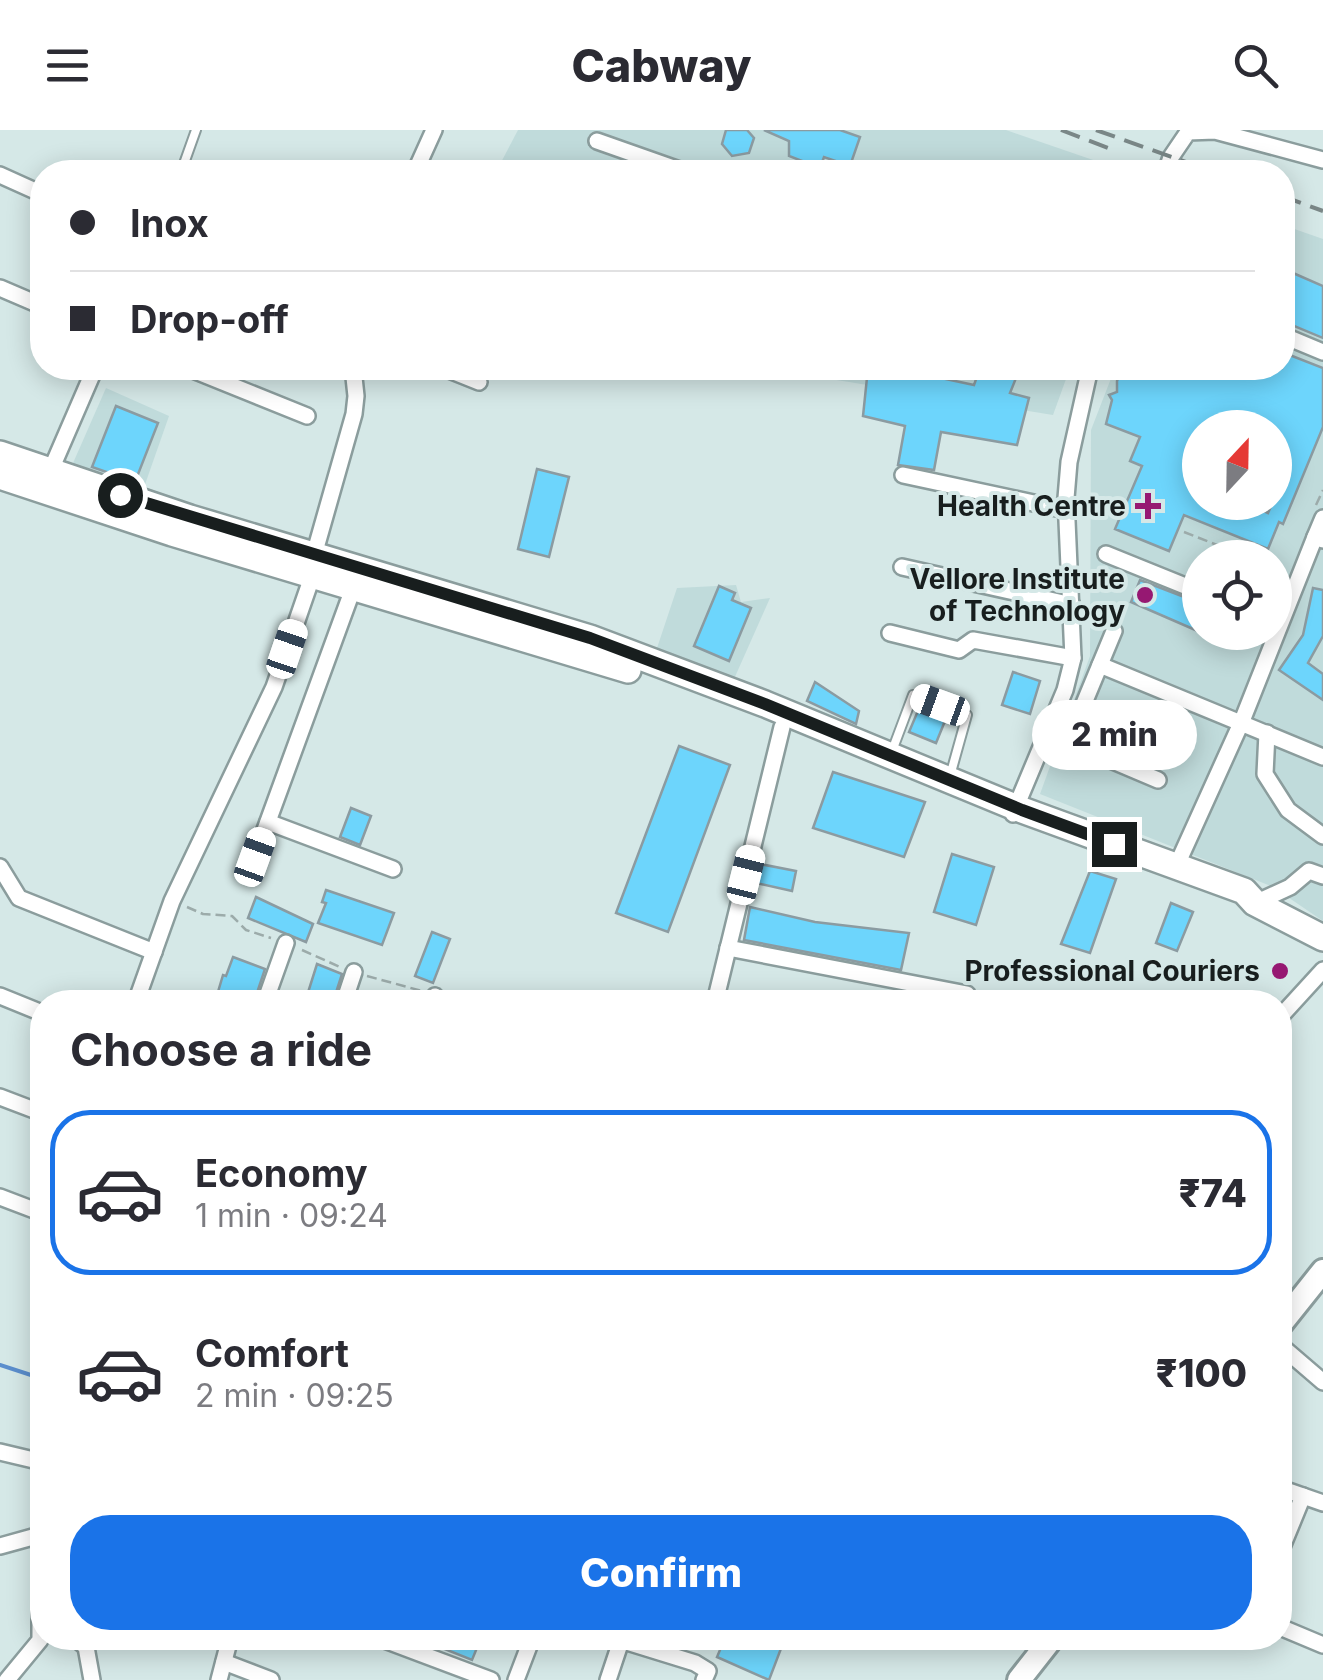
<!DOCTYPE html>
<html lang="en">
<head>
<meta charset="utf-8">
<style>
  :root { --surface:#fff; --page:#f7f7f7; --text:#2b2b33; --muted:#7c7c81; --line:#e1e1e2; --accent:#1a73e8 }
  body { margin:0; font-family:Inter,sans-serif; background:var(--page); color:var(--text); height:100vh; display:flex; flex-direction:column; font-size:38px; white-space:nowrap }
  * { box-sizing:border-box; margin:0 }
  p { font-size:32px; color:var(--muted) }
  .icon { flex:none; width:55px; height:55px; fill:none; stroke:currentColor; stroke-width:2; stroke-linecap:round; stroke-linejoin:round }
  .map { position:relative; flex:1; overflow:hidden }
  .drawer { position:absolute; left:30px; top:860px; width:1262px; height:660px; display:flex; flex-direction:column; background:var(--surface); border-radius:40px; box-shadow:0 5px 25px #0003 }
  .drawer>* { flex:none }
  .guide { position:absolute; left:30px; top:30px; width:1265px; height:220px; border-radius:40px; box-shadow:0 5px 25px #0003; display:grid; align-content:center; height:220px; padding:0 40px; background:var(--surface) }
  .needle { width:65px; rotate:22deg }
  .controls { position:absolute; left:1182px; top:280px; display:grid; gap:20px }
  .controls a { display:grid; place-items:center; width:110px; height:110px; border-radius:50%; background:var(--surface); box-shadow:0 5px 25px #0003; font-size:50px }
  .end { position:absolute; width:45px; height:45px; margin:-22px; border:12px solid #181e1e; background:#fff; box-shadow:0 0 0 5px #fff }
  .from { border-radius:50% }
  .bubble { position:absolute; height:70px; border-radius:35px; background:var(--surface); box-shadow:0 5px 25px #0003; font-size:32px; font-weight:800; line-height:70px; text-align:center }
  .car { position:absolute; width:30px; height:60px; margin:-30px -15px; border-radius:12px; box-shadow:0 0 8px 2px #0007; background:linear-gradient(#fff 24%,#345 0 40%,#fff 0 76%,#345 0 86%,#fff 0) }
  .guide b { display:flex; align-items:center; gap:35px; height:95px; font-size:38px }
  .guide b+b { border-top:2px solid var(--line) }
  .guide i { width:25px; height:25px; background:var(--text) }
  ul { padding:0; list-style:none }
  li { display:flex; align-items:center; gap:30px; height:165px; margin:0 20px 15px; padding:0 20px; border:5px solid transparent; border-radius:40px }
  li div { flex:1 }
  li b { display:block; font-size:38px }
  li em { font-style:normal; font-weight:800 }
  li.on { border-color:var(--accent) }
  li>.icon { width:90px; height:90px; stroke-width:1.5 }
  h2 { padding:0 40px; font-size:45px; line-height:120px }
  .action { display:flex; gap:20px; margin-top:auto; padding:20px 40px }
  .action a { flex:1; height:115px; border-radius:40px; background:var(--accent); color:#fff; font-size:40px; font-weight:800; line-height:115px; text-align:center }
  header { display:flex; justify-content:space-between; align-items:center; height:130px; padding:0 40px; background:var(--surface); font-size:45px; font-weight:800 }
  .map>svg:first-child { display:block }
  .built { fill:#c0dbdb; fill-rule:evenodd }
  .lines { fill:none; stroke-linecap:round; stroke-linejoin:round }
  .stream { stroke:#5b8ecd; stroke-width:4 }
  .building { fill:#6dd5fc; stroke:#8b9ba1; stroke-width:2.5; fill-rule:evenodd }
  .lane-casing { stroke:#8b9d9d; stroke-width:12 }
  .street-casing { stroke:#8b9d9d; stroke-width:20 }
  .secondary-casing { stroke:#8b9d9d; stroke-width:28 }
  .primary-casing { stroke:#8b9d9d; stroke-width:30 }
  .path { stroke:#9cabaa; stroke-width:2.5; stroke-dasharray:10 5; stroke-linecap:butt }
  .lane { stroke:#fff; stroke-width:8 }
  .street { stroke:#fff; stroke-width:15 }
  .secondary { stroke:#fff; stroke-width:22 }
  .primary { stroke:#fff; stroke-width:25 }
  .rail { stroke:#7a8787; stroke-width:4; stroke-dasharray:20 10; stroke-linecap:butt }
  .route { stroke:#181e1e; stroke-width:12 }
  .poi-dot { fill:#961872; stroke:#d5e8e7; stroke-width:4 }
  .labels { text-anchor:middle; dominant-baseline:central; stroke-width:8; stroke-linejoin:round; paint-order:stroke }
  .poi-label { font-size:28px; font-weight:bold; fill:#181e1e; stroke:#d5e8e7; text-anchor:end }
</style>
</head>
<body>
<header><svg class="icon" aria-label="menu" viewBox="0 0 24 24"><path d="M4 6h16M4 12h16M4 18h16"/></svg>Cabway<svg class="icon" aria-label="search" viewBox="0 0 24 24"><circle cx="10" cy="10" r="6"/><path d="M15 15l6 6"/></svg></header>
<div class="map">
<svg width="1323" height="1550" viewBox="0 0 1323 1550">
  <rect width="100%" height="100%" fill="#d5e8e7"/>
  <!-- built -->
  <g class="built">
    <path d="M 518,0 L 1006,0 L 1128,42 L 496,42 Z"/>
    <path d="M 1283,95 L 1323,109 L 1323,791 L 1273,757 L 1040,664 L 1090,526 L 1091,300 L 1115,238 L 1282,238 ZM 1200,298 L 1275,298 L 1275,372 L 1200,372 ZM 1200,428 L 1275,428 L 1275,502 L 1200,502 Z"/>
    <path d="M 762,238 L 1070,238 L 1053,285 Z"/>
    <path d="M 106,258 L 169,286 L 142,363 L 70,340 Z"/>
    <path d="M 736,455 L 741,472 L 770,468 L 730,558 L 654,527 L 677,458 Z"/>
  </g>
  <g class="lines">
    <!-- stream -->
    <path class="stream" d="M 0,1235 L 37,1247"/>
  </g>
  <!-- building -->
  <g class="building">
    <path d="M 726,0 L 747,0 L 754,8 L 749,23 L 732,26 L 722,14 Z"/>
    <path d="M 764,0 L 840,0 L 860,7 L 850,36 L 824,27 L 820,38 L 789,26 L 789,11 Z"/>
    <path d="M 1293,143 L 1323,156 L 1323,208 L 1282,191 L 1282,169 Z"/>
    <path d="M 1282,222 L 1323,238 L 1323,297 L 1283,394 L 1279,392 L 1268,419 L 1184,385 L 1169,421 L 1115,399 L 1142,336 L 1130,331 L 1140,307 L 1106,294 L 1112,270 L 1109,265 L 1117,262 L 1117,251 L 1123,238 L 1282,238 ZM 1200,298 L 1275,298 L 1275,350 L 1281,353 L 1268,383 L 1244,372 L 1200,372 Z"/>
    <path d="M 868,238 L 894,238 L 974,255 L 980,238 L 1020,238 L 1010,263 L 1029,268 L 1017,315 L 941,302 L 934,340 L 898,335 L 905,296 L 863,286 Z"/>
    <path d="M 116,276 L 158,293 L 135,352 L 92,337 Z"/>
    <path d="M 537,339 L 569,347 L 549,427 L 518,419 Z"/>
    <path d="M 1140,450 L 1200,473 L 1200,502 L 1131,472 Z"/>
    <path d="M 719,456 L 735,463 L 732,470 L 751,478 L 729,531 L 694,516 Z"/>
    <path d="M 1313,458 L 1323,460 L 1323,506 L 1308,533 L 1323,544 L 1323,570 L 1279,540 L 1303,505 Z"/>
    <path d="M 1013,542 L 1040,551 L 1030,584 L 1002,575 Z"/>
    <path d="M 815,552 L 859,581 L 856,594 L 807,571 Z"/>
    <path d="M 920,576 L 947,586 L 936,613 L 909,602 Z"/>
    <path d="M 679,616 L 730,635 L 668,802 L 616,783 Z"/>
    <path d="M 833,642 L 925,672 L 904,727 L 813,698 Z"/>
    <path d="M 351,678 L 371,686 L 360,715 L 340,707 Z"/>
    <path d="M 952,724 L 994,737 L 976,795 L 934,782 Z"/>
    <path d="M 760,734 L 796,741 L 792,761 L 756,753 Z"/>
    <path d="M 1090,741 L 1116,749 L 1090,823 L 1061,814 Z"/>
    <path d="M 326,760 L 394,783 L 382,815 L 318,793 L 326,773 L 322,772 Z"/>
    <path d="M 256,767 L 313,794 L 306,812 L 248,788 Z"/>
    <path d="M 1171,773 L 1193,782 L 1177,821 L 1156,813 Z"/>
    <path d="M 750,777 L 815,792 L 909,803 L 901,840 L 744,810 Z"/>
    <path d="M 432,802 L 450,809 L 433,853 L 415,846 Z"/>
    <path d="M 233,827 L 265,839 L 254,872 L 215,872 L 223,845 L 226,846 Z"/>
    <path d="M 317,834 L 342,844 L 333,872 L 305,872 Z"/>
    <path d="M 417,1508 L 481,1508 L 472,1530 Z"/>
    <path d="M 725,1508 L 742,1508 L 761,1515 L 764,1508 L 785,1508 L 769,1550 L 717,1527 Z"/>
  </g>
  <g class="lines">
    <defs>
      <g id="lane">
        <path d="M 181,42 L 196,0"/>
        <path d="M 892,621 L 913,565 L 967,585 L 950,646"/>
      </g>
      <g id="street">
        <path d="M 597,11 L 685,42"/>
        <path d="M 415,42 L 434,0"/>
        <path d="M 1166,42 L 1171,27 L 1188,2 L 1215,1 L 1323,30"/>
        <path d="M 0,45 L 42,64"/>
        <path d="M 0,158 L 42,176"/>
        <path d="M 1282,205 L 1323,222"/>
        <path d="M 188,238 L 307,286"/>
        <path d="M 444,238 L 479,252"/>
        <path d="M 50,342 L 95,238"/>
        <path d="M 903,345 L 1066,380"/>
        <path d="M 1323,388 L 1315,407 L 1323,410"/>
        <path d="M 1106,424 L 1200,462"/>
        <path d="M 314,425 L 354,284 L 356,266 L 353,238"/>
        <path d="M 902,437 L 1072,475"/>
        <path d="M 1114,501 L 1068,612 L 1158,650"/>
        <path d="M 890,503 L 959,520 L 973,510 L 1073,528"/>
        <path d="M 1100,535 L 1323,627"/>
        <path d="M 1267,603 L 1265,644 L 1288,680 L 1323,706"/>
        <path d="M 1013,684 L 1065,560 L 1073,528 L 1066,368 L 1069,332 L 1090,238"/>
        <path d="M 268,692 L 393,739"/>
        <path d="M 255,727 L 354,456"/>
        <path d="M 0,737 L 19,768 L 154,822"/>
        <path d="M 1176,737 L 1242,591 L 1315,407"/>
        <path d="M 1255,773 L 1290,757 L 1309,741 L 1323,746"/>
        <path d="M 728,818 L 967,864"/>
        <path d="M 0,866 L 42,883"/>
        <path d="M 136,872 L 172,771 L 274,557 L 313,444"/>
        <path d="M 265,872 L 286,813"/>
        <path d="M 344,872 L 354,842"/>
        <path d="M 434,872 L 435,866"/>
        <path d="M 715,872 L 782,597"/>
        <path d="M 1280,887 L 1323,840"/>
        <path d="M 0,967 L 42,983"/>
        <path d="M 0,1067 L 42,1083"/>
        <path d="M 1280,1215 L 1323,1252"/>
        <path d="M 0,1322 L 42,1332"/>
        <path d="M 42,1329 L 42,1356"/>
        <path d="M 1280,1358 L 1323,1373"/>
        <path d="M 0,1416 L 40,1405 L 42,1401"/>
        <path d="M 1280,1422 L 1303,1366"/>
        <path d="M 42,1433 L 42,1480"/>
        <path d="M 1280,1497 L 1323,1515"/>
        <path d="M 75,1508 L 86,1517 L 92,1550"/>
        <path d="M 379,1508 L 491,1550"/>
        <path d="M 614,1508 L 695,1533 L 708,1541 L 704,1550"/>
        <path d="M 224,1532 L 271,1550"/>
        <path d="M 7,1550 L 40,1510 L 40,1478"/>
        <path d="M 219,1550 L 230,1508"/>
        <path d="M 516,1550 L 532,1508"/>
        <path d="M 608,1550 L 621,1511"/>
      </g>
      <g id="secondary">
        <path d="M 1280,1195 L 1323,1141"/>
        <path d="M 1019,1550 L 1052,1508"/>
      </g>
      <g id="primary">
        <path d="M 0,324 L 190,388 L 590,508 L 765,574 L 1022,680 L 1244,761 L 1255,773 L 1323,808"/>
        <path d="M 0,346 L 172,403 L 628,540"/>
      </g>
    </defs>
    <!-- lane casing -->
    <use href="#lane" class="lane-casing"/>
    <!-- street casing -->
    <use href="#street" class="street-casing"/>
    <!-- secondary casing -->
    <use href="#secondary" class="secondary-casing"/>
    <!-- primary casing -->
    <use href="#primary" class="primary-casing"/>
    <!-- path -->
    <g class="path">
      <path d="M 1316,375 L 1323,360"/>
      <path d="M 1184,402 L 1250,428"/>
      <path d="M 1275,437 L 1287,442"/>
      <path d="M 187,777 L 203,784 L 232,786 L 246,800 L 271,808"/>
      <path d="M 302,820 L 340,837"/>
      <path d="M 367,846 L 422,861"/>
    </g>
    <!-- lane -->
    <use href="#lane" class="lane"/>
    <!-- street -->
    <use href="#street" class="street"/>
    <!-- secondary -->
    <use href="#secondary" class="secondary"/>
    <!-- primary -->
    <use href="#primary" class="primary"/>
    <!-- rail -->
    <g class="rail">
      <path d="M 1061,0 L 1111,19"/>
      <path d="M 1096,0 L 1214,42"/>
      <path d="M 1282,66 L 1323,81"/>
    </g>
  </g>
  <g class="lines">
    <!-- route -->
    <path class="route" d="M 120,365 L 590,508 L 765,574 L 1022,680 L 1114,714"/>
  </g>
  <!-- markers -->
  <g class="poi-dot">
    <path d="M1143 361h10v10h10v10h-10v10h-10v-10h-10v-10h10z"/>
    <circle cx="1145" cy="465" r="10"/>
    <circle cx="1280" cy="841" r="10"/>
  </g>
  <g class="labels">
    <!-- poi labels -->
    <g class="poi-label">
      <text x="1126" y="376">Health Centre</text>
      <text x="1125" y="449">Vellore Institute<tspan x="1125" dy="32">of Technology</tspan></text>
      <text x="1260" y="841">Professional Couriers</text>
    </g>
  </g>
</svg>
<div class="controls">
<a><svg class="needle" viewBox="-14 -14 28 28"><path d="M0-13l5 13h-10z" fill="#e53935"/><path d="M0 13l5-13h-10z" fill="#7c7c81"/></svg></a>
<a><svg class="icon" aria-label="locate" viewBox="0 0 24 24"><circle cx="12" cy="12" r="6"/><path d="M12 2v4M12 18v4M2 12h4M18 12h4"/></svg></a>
</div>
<i class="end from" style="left:120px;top:365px"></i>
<i class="end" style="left:1114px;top:714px"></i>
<div class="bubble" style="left:1032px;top:570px;width:165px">2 min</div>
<i class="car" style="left:287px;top:519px;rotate:19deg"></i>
<i class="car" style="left:940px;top:575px;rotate:290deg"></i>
<i class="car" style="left:255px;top:727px;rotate:20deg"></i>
<i class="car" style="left:746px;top:745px;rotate:14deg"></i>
<div class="guide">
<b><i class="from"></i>Inox</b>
<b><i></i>Drop-off</b>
</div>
<section class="drawer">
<h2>Choose a ride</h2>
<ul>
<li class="on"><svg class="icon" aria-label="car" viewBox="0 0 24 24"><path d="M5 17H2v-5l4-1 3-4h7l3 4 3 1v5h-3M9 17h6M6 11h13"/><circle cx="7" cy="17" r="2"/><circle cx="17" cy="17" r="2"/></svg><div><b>Economy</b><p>1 min · 09:24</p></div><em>₹74</em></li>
<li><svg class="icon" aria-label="car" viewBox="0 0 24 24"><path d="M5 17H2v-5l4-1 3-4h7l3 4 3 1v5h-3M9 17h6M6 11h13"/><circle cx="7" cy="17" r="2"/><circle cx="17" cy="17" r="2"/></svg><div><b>Comfort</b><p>2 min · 09:25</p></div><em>₹100</em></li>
</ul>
<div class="action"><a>Confirm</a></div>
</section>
</div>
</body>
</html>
